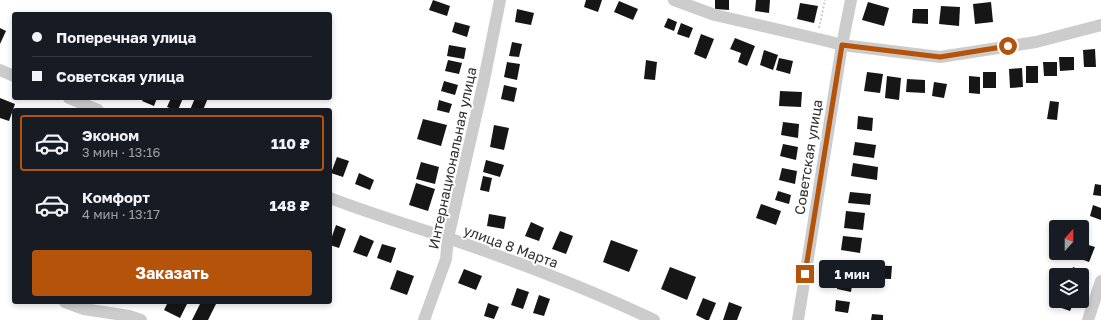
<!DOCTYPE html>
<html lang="ru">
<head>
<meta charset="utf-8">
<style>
  :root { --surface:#171b24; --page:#20242c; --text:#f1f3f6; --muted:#9ea1a6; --line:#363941; --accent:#b45309 }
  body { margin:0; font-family:"Golos Text",sans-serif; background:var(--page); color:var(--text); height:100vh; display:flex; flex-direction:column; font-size:15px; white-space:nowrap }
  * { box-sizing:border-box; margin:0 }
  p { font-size:13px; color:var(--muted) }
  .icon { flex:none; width:22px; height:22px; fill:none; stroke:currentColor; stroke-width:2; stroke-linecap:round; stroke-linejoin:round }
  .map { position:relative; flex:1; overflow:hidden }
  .sheet { position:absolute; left:12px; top:108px; width:320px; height:196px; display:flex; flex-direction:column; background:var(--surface); border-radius:4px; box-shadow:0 2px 6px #0003 }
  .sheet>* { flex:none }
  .banner { position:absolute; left:12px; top:12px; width:320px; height:88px; border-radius:4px; box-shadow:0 2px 6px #0003; display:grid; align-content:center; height:88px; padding:0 20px; background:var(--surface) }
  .needle { width:26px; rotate:21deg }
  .controls { position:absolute; left:1049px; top:220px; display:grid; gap:8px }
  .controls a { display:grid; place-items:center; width:40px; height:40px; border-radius:4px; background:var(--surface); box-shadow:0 2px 6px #0003; font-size:20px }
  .end { position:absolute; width:18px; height:18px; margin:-9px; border:5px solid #b45309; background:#fff; box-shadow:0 0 0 2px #fff }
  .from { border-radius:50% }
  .bubble { position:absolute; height:28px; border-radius:4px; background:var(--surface); box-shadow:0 2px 6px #0003; font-size:13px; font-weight:700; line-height:28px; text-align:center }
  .banner b { display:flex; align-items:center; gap:14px; height:38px; font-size:15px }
  .banner b+b { border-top:1px solid var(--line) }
  .banner i { width:10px; height:10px; background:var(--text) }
  ul { padding:7px 0 0; list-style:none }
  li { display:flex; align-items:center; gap:12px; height:56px; margin:0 8px 6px; padding:0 12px; border:2px solid transparent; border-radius:4px }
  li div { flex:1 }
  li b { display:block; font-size:15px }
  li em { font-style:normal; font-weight:700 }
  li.selected { border-color:var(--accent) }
  li>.icon { width:36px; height:36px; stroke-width:1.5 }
  .cta { display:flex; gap:8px; margin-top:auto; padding:8px 20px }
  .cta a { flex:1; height:46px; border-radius:4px; background:var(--accent); color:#fff; font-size:16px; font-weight:700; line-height:46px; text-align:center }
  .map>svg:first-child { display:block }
  .building { fill:#161616 }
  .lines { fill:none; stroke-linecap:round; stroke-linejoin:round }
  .path { stroke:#ccc; stroke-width:2; stroke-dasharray:2 2; stroke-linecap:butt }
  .minor { stroke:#ccc; stroke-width:12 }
  .route { stroke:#b45309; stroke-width:5 }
  .labels { text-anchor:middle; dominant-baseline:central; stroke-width:4; stroke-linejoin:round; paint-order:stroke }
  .street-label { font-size:14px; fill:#2f2f2f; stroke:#fff }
</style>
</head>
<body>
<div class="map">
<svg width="1101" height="320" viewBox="0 0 1101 320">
  <rect width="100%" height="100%" fill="#fff"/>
  <!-- building -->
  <g class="building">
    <path d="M 433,0 L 450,6 L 447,16 L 429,10 Z"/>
    <path d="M 586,0 L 602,0 L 598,12 L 584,7 Z"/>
    <path d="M 715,0 L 729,0 L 729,10 L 715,9 Z"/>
    <path d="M 756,0 L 770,0 L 769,13 L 755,11 Z"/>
    <path d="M 619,1 L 638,9 L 633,20 L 614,12 Z"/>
    <path d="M 868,2 L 889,8 L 884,26 L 862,20 Z"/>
    <path d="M 991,2 L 993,22 L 975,24 L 973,4 Z"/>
    <path d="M 800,3 L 818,6 L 814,23 L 797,19 Z"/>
    <path d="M 941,6 L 960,7 L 959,26 L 939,24 Z"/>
    <path d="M 517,9 L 534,13 L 531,25 L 515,22 Z"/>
    <path d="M 913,9 L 928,9 L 928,24 L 912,23 Z"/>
    <path d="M 668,18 L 677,22 L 674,31 L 664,27 Z"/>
    <path d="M 455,22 L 470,26 L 467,37 L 452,32 Z"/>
    <path d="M 681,23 L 693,28 L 689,38 L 677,34 Z"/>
    <path d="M 0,28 L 6,31 L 0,44 Z"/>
    <path d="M 701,34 L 714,39 L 706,59 L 694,54 Z"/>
    <path d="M 735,38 L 755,46 L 747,66 L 738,62 L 741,53 L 730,49 Z"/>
    <path d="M 512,42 L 522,44 L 519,57 L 509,56 Z"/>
    <path d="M 449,45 L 466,48 L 464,59 L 447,56 Z"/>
    <path d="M 1095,49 L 1096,67 L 1084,67 L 1083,50 Z"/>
    <path d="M 764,50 L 778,55 L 773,70 L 760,65 Z"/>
    <path d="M 1059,57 L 1074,57 L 1074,70 L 1060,71 Z"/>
    <path d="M 779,58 L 793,61 L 790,74 L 776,70 Z"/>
    <path d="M 448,60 L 462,63 L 459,74 L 445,71 Z"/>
    <path d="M 646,60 L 657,62 L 655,80 L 644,79 Z"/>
    <path d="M 507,62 L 520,64 L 517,80 L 504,77 Z"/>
    <path d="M 1043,62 L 1057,62 L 1057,76 L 1044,76 Z"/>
    <rect x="1026" y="66" width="12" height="17"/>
    <path d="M 1022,68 L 1023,87 L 1010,88 L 1009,69 Z"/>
    <path d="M 867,72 L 883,74 L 880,93 L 864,91 Z"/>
    <rect x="983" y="72" width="13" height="16"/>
    <path d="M 887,76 L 901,78 L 899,100 L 885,98 Z"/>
    <path d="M 969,76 L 980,77 L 980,94 L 969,93 Z"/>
    <path d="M 907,79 L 925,80 L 925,93 L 906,92 Z"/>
    <path d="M 444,81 L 458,85 L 455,95 L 441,91 Z"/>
    <path d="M 934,82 L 947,84 L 944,98 L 932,96 Z"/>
    <path d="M 504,85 L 517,88 L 514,102 L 501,99 Z"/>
    <path d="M 780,91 L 802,92 L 801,107 L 779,106 Z"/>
    <path d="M 0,98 L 15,104 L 9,121 L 0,118 Z"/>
    <path d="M 144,98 L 157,98 L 154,106 L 142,101 Z"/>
    <path d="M 171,98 L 183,98 L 178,110 L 175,110 L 167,107 Z"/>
    <path d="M 195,98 L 208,98 L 203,110 L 190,110 Z"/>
    <path d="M 439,100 L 452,104 L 449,113 L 437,110 Z"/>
    <path d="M 1050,101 L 1059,102 L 1057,120 L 1047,119 Z"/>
    <path d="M 858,116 L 873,118 L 872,131 L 857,129 Z"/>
    <path d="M 423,119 L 447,125 L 441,146 L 417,139 Z"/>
    <path d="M 783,122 L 799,124 L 798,138 L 781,135 Z"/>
    <path d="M 494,125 L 509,128 L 504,150 L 490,147 Z"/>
    <path d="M 855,142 L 876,145 L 874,158 L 853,155 Z"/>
    <path d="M 783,144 L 798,147 L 796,160 L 780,156 Z"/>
    <path d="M 337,157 L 349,161 L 343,177 L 331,173 Z"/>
    <path d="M 486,160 L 504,165 L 500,177 L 483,172 Z"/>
    <path d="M 421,162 L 439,167 L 435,184 L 416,179 Z"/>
    <path d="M 853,163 L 878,167 L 877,180 L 851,176 Z"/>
    <path d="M 782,168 L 797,171 L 795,184 L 779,180 Z"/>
    <path d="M 359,173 L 374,180 L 370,190 L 355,184 Z"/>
    <path d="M 483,176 L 492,178 L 489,192 L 480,190 Z"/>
    <path d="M 416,183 L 435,189 L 428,211 L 409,205 Z"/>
    <path d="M 1095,184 L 1101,185 L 1101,196 L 1093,195 Z"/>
    <path d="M 778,191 L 791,195 L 789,204 L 775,200 Z"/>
    <path d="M 850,192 L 871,194 L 870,205 L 848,203 Z"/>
    <path d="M 761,204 L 781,211 L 776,225 L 756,218 Z"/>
    <path d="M 1093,205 L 1101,208 L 1101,220 L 1090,216 Z"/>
    <path d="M 846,211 L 865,213 L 863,230 L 844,228 Z"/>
    <path d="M 489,214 L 506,217 L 504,229 L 487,226 Z"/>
    <path d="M 531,222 L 544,228 L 539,241 L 525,236 Z"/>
    <path d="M 336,225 L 346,229 L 339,248 L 330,245 L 330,242 Z"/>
    <path d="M 560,231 L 573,236 L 566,254 L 552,249 Z"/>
    <path d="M 360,235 L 374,241 L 367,257 L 353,252 Z"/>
    <path d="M 843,236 L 862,238 L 860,253 L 841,250 Z"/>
    <path d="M 611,240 L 638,250 L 629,272 L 603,262 Z"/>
    <path d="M 1082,243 L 1095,247 L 1089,262 L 1073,256 L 1074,253 L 1082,253 Z"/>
    <path d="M 382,244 L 396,248 L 391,263 L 377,258 Z"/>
    <path d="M 863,265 L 892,266 L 891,279 L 862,278 Z"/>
    <path d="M 670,267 L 696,277 L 687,300 L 661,289 Z"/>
    <path d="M 1073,267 L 1086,272 L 1082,281 L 1082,275 L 1070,275 Z"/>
    <path d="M 464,269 L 482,276 L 476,290 L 458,283 Z"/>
    <path d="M 397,270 L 414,276 L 407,295 L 390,289 Z"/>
    <path d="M 839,277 L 853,279 L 851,292 L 837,289 Z"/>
    <path d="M 517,288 L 529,292 L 523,309 L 511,305 Z"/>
    <path d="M 539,295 L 550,299 L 544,316 L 533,313 Z"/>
    <path d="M 1056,297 L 1056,301 L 1074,302 L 1070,311 L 1053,305 Z"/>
    <path d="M 703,298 L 716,303 L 709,320 L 706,320 L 696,315 Z"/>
    <path d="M 836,300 L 850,302 L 848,313 L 835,311 Z"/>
    <path d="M 168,302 L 188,302 L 180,318 L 164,310 Z"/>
    <path d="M 201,302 L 211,302 L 216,304 L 208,320 L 192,320 Z"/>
    <path d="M 729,302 L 742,307 L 737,320 L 723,320 Z"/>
    <path d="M 488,303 L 499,307 L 494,319 L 484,316 Z"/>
    <path d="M 872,314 L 883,315 L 883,320 L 871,320 Z"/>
  </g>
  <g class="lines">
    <!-- path -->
    <path class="path" d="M 819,28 L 825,0"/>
    <!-- minor -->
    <g class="minor">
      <path d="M 674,0 L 715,15 L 827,41 L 842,45 L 940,57 L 1036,42 L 1101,25"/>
      <path d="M 0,70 L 14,76"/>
      <path d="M 69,98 L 98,110"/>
      <path d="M 330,198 C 369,213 408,225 448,238 C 518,262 587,288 654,320"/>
      <path d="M 65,302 L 84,309 L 129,316 L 141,320"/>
      <path d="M 424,320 L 446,259 L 448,238 L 483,85 L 500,0"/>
      <path d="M 798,320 L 842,45 L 851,0"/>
      <path d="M 1088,320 L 1101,281"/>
    </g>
  </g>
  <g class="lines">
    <!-- route -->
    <path class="route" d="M 805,274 L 842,45 L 940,57 L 1008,46"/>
  </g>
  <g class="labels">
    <!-- street labels -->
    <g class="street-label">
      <text transform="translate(808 157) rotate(-81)">Советская улица</text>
      <text transform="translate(452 158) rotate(-78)">Интернациональная улица</text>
      <text transform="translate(511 246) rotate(20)">улица 8 Марта</text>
    </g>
  </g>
</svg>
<div class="controls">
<a><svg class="needle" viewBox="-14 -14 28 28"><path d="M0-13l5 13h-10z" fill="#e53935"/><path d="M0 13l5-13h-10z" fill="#9ea1a6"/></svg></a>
<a><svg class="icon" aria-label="layers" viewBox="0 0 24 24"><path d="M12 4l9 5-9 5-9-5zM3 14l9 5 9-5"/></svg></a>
</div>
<i class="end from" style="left:1008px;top:46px"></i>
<i class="end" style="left:805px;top:274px"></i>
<div class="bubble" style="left:819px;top:260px;width:66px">1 мин</div>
<div class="banner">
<b><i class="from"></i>Поперечная улица</b>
<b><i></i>Советская улица</b>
</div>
<section class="sheet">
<ul>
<li class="selected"><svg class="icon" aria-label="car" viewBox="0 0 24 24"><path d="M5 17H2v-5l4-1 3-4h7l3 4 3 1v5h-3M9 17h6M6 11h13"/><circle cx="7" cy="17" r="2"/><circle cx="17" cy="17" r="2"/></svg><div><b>Эконом</b><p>3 мин · 13:16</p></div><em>110 ₽</em></li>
<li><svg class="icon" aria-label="car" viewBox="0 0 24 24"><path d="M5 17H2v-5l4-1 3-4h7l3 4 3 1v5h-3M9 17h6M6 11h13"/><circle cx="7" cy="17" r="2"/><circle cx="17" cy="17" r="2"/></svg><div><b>Комфорт</b><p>4 мин · 13:17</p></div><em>148 ₽</em></li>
</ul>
<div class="cta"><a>Заказать</a></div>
</section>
</div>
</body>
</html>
